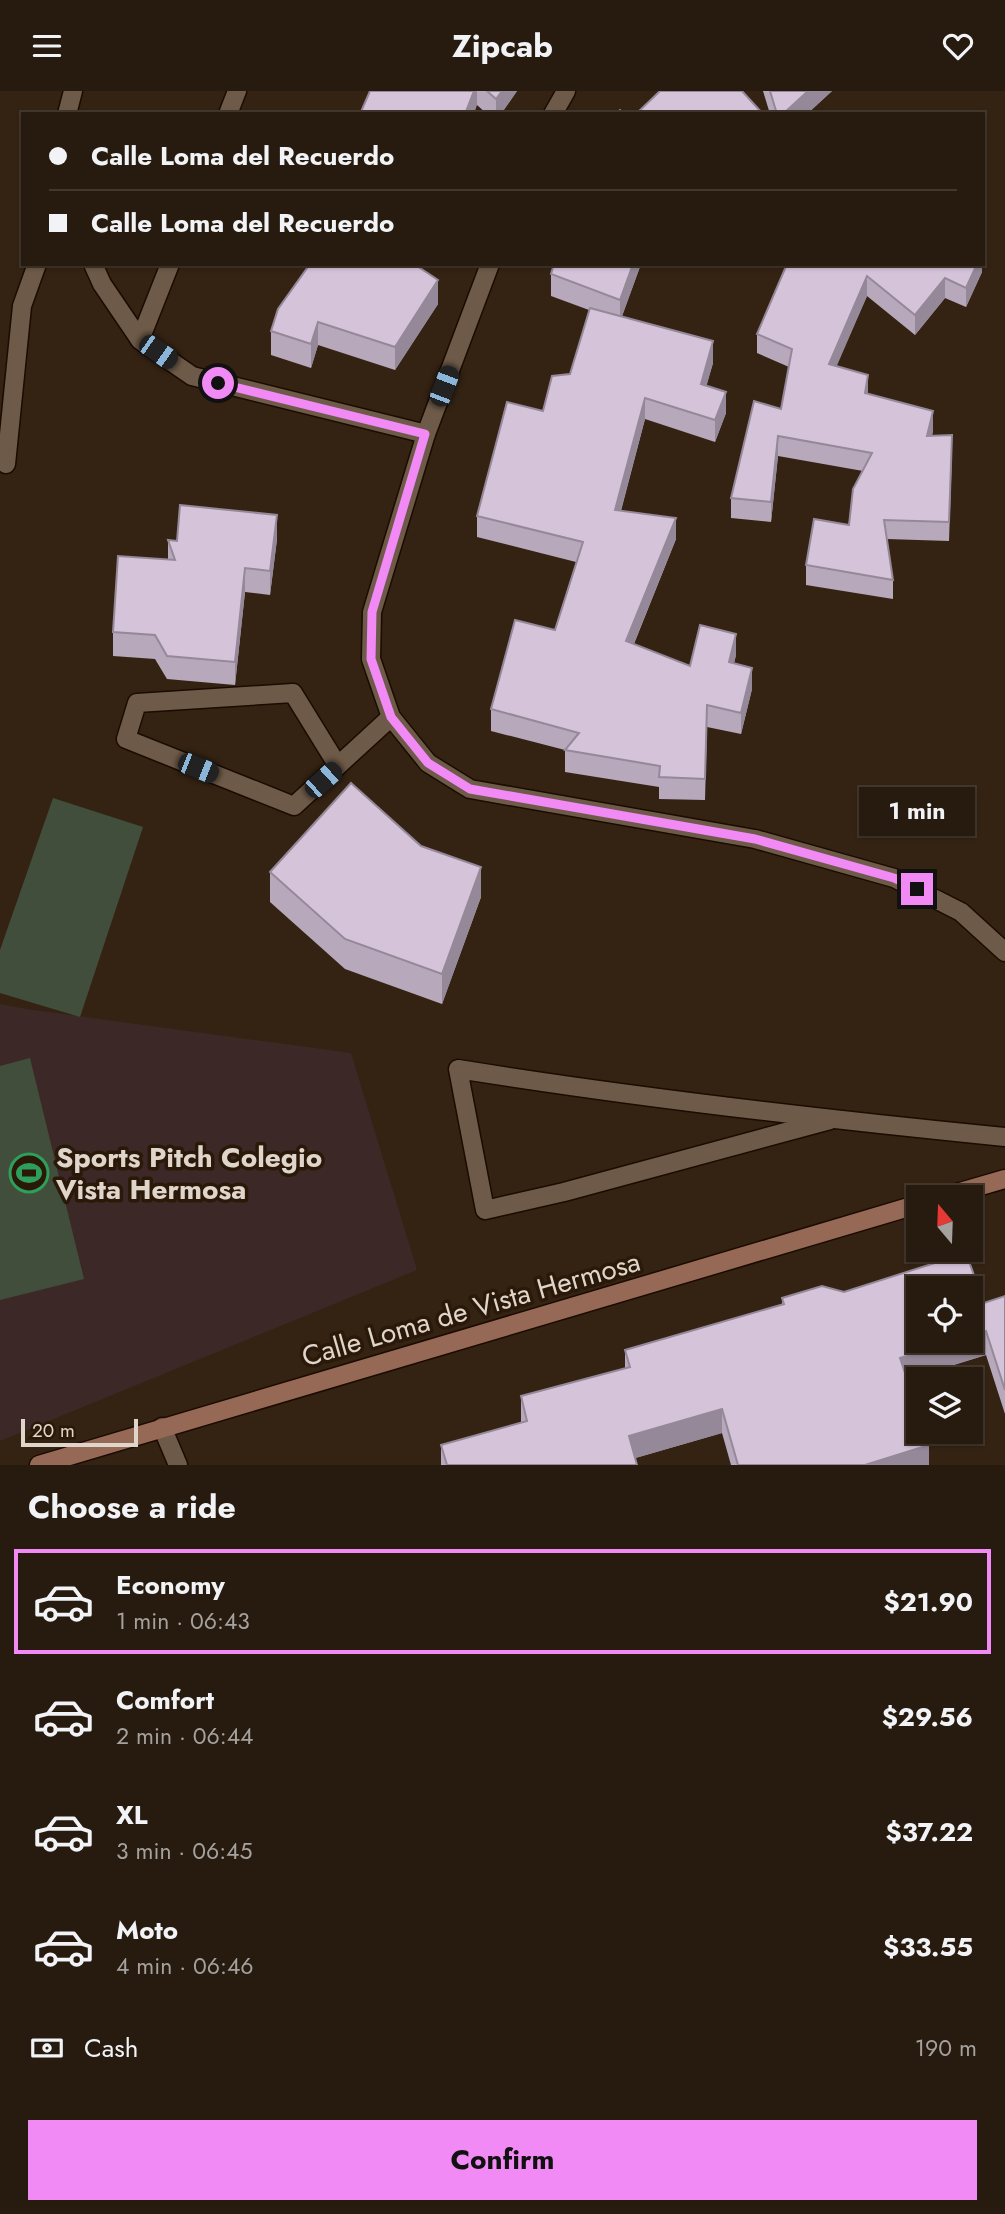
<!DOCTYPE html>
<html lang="en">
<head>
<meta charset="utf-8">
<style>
  :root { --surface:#271a0e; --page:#33271c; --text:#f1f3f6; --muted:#a4a19e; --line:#43382e; --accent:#f18af4 }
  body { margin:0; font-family:Jost,sans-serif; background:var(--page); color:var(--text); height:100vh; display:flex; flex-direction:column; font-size:26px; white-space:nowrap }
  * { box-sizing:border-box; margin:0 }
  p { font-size:23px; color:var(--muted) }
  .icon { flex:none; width:38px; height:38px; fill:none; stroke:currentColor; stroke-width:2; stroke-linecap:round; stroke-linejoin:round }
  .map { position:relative; height:1374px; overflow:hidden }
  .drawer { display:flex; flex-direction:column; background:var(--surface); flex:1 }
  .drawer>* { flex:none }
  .guide { position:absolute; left:21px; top:21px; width:964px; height:154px; border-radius:0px; box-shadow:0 2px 5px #0004,0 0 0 2px var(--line); display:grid; align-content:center; height:154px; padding:0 28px; background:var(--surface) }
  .needle { width:46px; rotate:341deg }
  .tools { position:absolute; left:906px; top:1094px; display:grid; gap:14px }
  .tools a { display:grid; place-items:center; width:77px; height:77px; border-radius:0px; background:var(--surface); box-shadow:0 2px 5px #0004,0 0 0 2px var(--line); font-size:35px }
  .scale { position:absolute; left:21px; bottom:18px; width:117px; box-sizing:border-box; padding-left:7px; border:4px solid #e0d5cb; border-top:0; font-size:19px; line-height:24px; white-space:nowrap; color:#e0d5cb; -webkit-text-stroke:5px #2a1909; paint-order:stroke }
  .end { position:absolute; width:32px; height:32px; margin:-16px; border:9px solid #f18af4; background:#111; box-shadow:0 0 0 4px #111 }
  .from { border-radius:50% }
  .bubble { position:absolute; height:49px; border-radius:0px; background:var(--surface); box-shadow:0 2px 5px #0004,0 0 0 2px var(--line); font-size:23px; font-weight:700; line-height:49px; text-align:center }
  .car { position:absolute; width:21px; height:42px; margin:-21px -10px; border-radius:9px; box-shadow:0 0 5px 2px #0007; background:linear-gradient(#222 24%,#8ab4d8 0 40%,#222 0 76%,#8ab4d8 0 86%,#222 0) }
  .guide b { display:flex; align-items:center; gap:24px; height:66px; font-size:26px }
  .guide b+b { border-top:2px solid var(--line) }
  .guide i { width:18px; height:18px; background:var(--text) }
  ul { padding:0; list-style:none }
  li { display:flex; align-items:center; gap:21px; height:105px; margin:0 14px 10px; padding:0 14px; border:4px solid transparent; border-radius:0px }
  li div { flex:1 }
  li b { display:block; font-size:26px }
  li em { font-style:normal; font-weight:700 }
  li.current { border-color:var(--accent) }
  li>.icon { width:63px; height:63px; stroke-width:1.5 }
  h2 { padding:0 28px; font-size:32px; line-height:84px }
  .pay { display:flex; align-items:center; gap:18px; height:77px; padding:0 28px; font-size:26px }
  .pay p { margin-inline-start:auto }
  .cta { display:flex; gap:14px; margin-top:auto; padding:14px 28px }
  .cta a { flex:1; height:80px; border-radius:0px; background:var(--accent); color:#111; font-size:28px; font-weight:700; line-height:80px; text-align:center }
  header { display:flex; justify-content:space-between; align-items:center; height:91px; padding:0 28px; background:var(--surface); font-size:32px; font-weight:700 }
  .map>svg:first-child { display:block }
  .education { fill:#3c2826 }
  .pitch { fill:#414e3c }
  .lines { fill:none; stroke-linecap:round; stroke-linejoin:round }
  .lane-casing { stroke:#1b0b01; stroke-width:21 }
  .street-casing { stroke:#1b0b01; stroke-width:21 }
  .secondary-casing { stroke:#1b0b01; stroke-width:21 }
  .lane { stroke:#6e5a48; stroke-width:18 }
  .street { stroke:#6e5a48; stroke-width:18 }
  .secondary { stroke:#956956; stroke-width:18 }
  .wall { fill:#b7a8bb }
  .shaded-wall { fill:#958899 }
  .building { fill:#d5c3da; stroke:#958899; stroke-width:2 }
  .route { stroke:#f18af4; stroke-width:9 }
  .labels { text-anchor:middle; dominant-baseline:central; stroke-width:7; stroke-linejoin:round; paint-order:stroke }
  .poi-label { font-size:28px; font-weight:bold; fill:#e0d5cb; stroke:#2a1909; text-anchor:start }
  .street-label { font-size:28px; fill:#e0d5cb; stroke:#2a1909 }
</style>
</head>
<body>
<header><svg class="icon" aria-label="menu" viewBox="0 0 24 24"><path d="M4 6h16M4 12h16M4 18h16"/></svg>Zipcab<svg class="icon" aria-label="heart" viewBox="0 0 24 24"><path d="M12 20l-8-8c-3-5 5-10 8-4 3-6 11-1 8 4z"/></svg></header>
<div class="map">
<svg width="1005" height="1374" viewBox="0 0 1005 1374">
  <rect width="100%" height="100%" fill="#342313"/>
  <!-- education -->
  <path class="education" d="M 0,913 L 26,918 L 351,962 L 417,1179 L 0,1350 Z"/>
  <!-- pitch -->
  <g class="pitch">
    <path d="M 53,707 L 143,736 L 80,926 L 0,902 L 0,859 Z"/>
    <path d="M 30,967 L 84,1188 L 0,1209 L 0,975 Z"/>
  </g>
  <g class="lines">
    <defs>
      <g id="lane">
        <path d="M 228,23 L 237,0"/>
        <path d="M 140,249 L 170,173"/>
        <path d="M 6,373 L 22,215 L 37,173"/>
        <path d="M 338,675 L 293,602 L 137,612 L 126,648 L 294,715 L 391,626"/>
        <path d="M 830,1029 L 564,1101 L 485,1119 L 458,978 C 639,1007 822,1028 1005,1046"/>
        <path d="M 162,1336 L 178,1374"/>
      </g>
      <g id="street">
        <path d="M 67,23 L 73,0"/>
        <path d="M 553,23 L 566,0"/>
        <path d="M 93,173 L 102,193 L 140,249 L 192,285 L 426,343"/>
        <path d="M 490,173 L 426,343 L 372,521 L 371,568 L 391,626 L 428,672 L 470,698 L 755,748 L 894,787 L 961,821 L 1005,861"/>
      </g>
      <g id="secondary">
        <path d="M 943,1106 L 1005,1088"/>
        <path d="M 39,1374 L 919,1113"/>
      </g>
    </defs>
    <!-- lane casing -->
    <use href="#lane" class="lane-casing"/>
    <!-- street casing -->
    <use href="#street" class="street-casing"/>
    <!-- secondary casing -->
    <use href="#secondary" class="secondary-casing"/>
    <!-- lane -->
    <use href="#lane" class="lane"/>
    <!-- street -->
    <use href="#street" class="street"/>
    <!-- secondary -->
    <use href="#secondary" class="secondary"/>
  </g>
  <!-- wall -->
  <g class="wall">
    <path d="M 370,0 L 517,0 L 501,23 L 487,23 L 477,14 Z"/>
    <path d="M 763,0 L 832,0 L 807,23 L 770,23 Z"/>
    <path d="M 641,173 L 622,225 L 713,272 L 706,295 L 726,322 L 715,351 L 645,328 L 621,420 L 676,448 L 634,553 L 690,575 L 736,564 L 734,572 L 752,598 L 741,643 L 707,636 L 705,709 L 659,708 L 659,696 L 565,681 L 565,659 L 491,640 L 491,618 L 555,539 L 576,471 L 477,446 L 477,425 L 543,320 L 570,283 L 589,219 L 551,205 L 551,183 Z"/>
    <path d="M 787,173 L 982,173 L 982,181 L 966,216 L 945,207 L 915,244 L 867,205 L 836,275 L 868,303 L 933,340 L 932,345 L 952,363 L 949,450 L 887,448 L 893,489 L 893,508 L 806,494 L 806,474 L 849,434 L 863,380 L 778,365 L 771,431 L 731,427 L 731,407 L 781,318 L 789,276 L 757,262 L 757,243 Z"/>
    <path d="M 438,213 L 395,279 L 318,254 L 311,277 L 271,264 L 271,240 L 278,218 Z"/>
    <path d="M 277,448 L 270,504 L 245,501 L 235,594 L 167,588 L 155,568 L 113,565 L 113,541 L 168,469 L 168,449 L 177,450 Z"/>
    <path d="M 421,755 L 481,806 L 442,913 L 345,878 L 270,811 L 270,781 Z"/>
    <path d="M 844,1201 L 984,1212 L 1005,1205 L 1005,1323 L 986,1264 L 907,1288 L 929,1374 L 731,1374 L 722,1342 L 635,1367 L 637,1374 L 441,1374 L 441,1354 L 521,1332 L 521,1305 L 625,1277 L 625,1259 L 782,1214 L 782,1207 Z"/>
  </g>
  <!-- shaded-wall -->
  <g class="shaded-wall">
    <path d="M 474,0 L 477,0 L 477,14 L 474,23 L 465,23 Z"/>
    <path d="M 502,0 L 517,0 L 501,23 L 496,23 L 496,8 Z"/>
    <path d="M 808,0 L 832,0 L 807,23 L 783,23 Z"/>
    <path d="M 633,173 L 641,173 L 620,231 L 620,209 Z"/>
    <path d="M 977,173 L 982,173 L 982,181 L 966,216 L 966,197 Z"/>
    <path d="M 867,185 L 867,205 L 829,293 L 829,273 Z"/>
    <path d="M 945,187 L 945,207 L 915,244 L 915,224 Z"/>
    <path d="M 438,189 L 438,213 L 395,279 L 395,256 Z"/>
    <path d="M 318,231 L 318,254 L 311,277 L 311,253 Z"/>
    <path d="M 713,250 L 713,272 L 701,315 L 701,293 Z"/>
    <path d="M 868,284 L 868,304 L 865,302 Z"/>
    <path d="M 726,301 L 726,322 L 715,351 L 715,329 Z"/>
    <path d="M 645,307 L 645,328 L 615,441 L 615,419 Z"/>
    <path d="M 933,320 L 933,340 L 927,364 L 927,345 Z"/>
    <path d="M 778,345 L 778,365 L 771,431 L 771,411 Z"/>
    <path d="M 277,424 L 277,448 L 270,504 L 270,480 Z"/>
    <path d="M 676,427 L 676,448 L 626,572 L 626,550 Z"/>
    <path d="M 245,477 L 245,501 L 235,594 L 235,571 Z"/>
    <path d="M 736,543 L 736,564 L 729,593 L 729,571 Z"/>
    <path d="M 752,577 L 752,598 L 741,643 L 741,622 Z"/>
    <path d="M 481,776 L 481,806 L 442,913 L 442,883 Z"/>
    <path d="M 986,1240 L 986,1264 L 900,1291 L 900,1267 L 956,1250 L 971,1250 L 971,1245 Z"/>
    <path d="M 722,1318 L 722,1342 L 629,1369 L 629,1345 Z"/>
    <path d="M 929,1354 L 929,1374 L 865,1374 Z"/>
  </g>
  <!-- building -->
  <g class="building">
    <path d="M 370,0 L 474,0 L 465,23 L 360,23 Z"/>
    <path d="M 487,0 L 502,0 L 496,8 Z"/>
    <path d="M 660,0 L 742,0 L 763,23 L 636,23 Z"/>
    <path d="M 770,0 L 808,0 L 783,23 L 777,23 Z"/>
    <path d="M 620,19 L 626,23 L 617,23 Z"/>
    <path d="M 310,173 L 414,173 L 438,189 L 395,256 L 318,231 L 311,253 L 271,240 L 278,218 Z"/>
    <path d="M 554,173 L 633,173 L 620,209 L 551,183 Z"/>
    <path d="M 787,173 L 977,173 L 966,197 L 945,187 L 915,224 L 867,185 L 829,273 L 868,284 L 865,302 L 933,320 L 927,345 L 952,344 L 949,431 L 884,429 L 893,489 L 806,474 L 814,428 L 849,434 L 853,398 L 872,362 L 778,345 L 771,411 L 731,407 L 754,310 L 781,318 L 792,258 L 757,243 Z"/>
    <path d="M 590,217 L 713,250 L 701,293 L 726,301 L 715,329 L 645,307 L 615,419 L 676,427 L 626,550 L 690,575 L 700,534 L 736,543 L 729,571 L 752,577 L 741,622 L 707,614 L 705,688 L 659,686 L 660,675 L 565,659 L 579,642 L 491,618 L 515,529 L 555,539 L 583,451 L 477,425 L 507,311 L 543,320 L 552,285 L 570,283 Z"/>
    <path d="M 180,414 L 277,424 L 270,480 L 245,477 L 235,571 L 167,565 L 155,544 L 113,541 L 118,465 L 175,469 L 168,449 L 177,450 Z"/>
    <path d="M 351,692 L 421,755 L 481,776 L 442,883 L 345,848 L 270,781 Z"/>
    <path d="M 966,1162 L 984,1212 L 1005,1205 L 1005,1299 L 986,1240 L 971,1245 L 971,1197 L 919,1197 L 919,1250 L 956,1250 L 900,1267 L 919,1324 L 919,1340 L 924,1340 L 929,1354 L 865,1374 L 738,1374 L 722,1318 L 629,1345 L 637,1374 L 447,1374 L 441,1354 L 527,1330 L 521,1305 L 630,1276 L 625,1259 L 784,1213 L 782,1207 L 822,1195 L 844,1201 Z"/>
  </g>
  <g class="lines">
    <!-- route -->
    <path class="route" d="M 218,292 L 425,343 L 372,521 L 371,568 L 391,626 L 428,672 L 470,698 L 755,748 L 894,787 L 917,798"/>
  </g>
  <!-- icons -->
  <defs>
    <symbol id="stadium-ring" viewBox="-11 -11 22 22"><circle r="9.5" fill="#2a1909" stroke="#2e9e5b" stroke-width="1.5"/><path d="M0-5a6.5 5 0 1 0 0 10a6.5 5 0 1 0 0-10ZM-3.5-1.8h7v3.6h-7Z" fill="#2e9e5b"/></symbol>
  </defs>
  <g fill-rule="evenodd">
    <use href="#stadium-ring" x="7" y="1060" width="44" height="44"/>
  </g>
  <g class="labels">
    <!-- poi labels -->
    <g class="poi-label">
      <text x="56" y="1066">Sports Pitch Colegio<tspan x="56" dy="32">Vista Hermosa</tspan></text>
    </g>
    <!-- street labels -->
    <g class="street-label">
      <text transform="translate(471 1218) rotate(-16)">Calle Loma de Vista Hermosa</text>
    </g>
  </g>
</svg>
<div class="tools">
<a><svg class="needle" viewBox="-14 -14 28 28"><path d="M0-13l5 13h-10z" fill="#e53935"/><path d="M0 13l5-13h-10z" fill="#a4a19e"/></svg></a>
<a><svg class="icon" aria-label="locate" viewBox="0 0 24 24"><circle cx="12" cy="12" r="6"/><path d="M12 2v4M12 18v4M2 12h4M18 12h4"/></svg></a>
<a><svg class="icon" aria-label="layers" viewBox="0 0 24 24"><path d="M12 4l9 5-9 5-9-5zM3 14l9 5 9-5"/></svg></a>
</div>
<div class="scale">20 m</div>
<i class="end from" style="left:218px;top:292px"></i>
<i class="end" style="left:917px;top:798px"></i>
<div class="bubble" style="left:859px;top:696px;width:116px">1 min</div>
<i class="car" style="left:158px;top:261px;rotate:125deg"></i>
<i class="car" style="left:444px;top:295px;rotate:21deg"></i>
<i class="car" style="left:198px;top:677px;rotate:112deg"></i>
<i class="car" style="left:323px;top:689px;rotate:48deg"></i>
<div class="guide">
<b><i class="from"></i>Calle Loma del Recuerdo</b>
<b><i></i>Calle Loma del Recuerdo</b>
</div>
</div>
<section class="drawer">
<h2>Choose a ride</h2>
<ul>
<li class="current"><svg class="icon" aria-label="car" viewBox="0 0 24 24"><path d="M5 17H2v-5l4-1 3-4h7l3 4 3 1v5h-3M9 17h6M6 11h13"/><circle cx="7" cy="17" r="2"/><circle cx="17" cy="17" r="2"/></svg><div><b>Economy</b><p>1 min · 06:43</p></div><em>$21.90</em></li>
<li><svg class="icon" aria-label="car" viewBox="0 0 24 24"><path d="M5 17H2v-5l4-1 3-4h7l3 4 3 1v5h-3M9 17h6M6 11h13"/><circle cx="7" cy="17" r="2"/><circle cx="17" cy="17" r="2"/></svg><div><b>Comfort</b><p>2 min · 06:44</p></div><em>$29.56</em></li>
<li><svg class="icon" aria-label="car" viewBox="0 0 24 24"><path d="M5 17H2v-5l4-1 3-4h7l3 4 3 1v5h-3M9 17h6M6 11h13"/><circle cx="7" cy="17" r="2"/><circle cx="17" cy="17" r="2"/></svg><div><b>XL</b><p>3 min · 06:45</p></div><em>$37.22</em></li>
<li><svg class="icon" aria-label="car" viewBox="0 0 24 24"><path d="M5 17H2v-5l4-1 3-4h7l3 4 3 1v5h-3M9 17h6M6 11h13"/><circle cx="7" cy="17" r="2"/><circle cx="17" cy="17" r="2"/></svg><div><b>Moto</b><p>4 min · 06:46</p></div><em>$33.55</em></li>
</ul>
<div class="pay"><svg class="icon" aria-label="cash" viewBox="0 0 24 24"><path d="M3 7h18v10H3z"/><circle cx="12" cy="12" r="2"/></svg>Cash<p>190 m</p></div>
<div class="cta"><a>Confirm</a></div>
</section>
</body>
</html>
